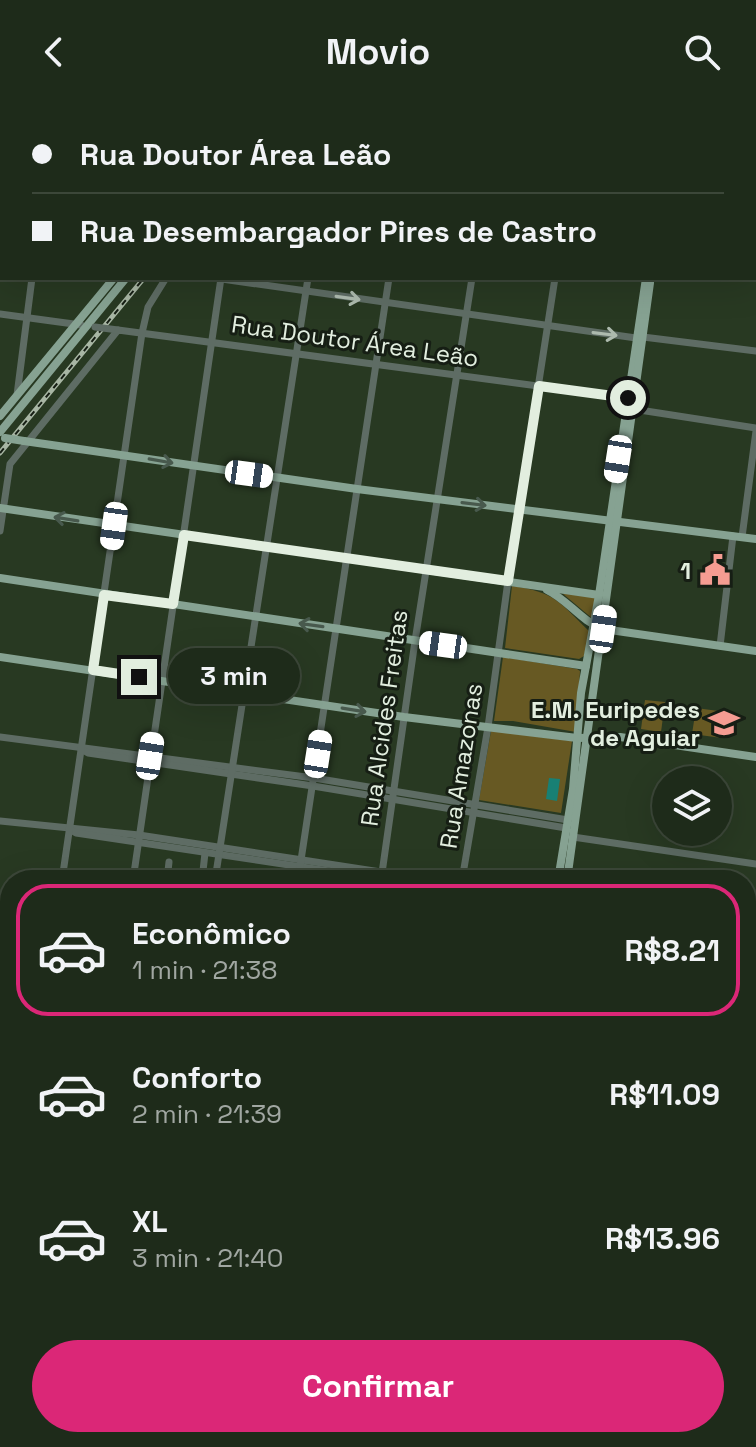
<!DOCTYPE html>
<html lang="pt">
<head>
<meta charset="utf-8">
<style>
  :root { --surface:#1e2b1a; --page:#2b3727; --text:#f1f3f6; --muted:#a1a7a2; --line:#3c4739; --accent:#db2777 }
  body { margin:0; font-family:"Space Grotesk",sans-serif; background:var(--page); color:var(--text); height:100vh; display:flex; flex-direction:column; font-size:30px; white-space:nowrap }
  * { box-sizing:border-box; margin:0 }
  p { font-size:26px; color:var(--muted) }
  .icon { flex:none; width:44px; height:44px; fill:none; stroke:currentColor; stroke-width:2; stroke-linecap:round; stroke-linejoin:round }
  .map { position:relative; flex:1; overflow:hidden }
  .drawer { position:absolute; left:0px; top:766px; width:756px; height:578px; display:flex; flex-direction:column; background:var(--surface); border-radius:32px 32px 0 0; box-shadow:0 8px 32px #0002,0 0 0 2px var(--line) }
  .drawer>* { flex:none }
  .guide { position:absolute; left:0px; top:0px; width:756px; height:176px; box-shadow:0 8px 32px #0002,0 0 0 2px var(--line); display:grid; align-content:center; height:176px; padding:0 32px; background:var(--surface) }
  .buttons { position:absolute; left:652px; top:662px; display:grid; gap:16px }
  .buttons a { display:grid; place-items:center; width:80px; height:80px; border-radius:50%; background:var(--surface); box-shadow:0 8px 32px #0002,0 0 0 2px var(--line); font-size:40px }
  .end { position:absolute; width:36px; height:36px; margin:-18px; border:10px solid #e2eedf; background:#111; box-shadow:0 0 0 4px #111 }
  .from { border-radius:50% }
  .bubble { position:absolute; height:56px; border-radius:28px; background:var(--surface); box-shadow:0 8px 32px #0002,0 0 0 2px var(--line); font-size:26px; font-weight:600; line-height:56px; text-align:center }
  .car { position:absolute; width:24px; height:48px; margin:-24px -12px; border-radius:10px; box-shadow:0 0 6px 2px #0007; background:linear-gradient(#fff 24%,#345 0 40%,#fff 0 76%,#345 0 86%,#fff 0) }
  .guide b { display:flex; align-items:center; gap:28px; height:76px; font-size:30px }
  .guide b+b { border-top:2px solid var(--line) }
  .guide i { width:20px; height:20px; background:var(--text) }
  ul { padding:14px 0 0; list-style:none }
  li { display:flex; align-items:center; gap:24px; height:132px; margin:0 16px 12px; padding:0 16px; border:4px solid transparent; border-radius:32px }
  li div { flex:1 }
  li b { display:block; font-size:30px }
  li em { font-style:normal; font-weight:600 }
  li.selected { border-color:var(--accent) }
  li>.icon { width:72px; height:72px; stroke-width:1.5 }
  .action { display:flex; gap:16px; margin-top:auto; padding:16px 32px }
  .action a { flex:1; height:92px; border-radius:48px; background:var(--accent); color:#fff; font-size:32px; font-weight:600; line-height:92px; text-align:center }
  header { display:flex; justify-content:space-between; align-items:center; height:104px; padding:0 32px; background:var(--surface); font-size:36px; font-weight:600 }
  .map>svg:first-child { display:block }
  .green { fill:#675923 }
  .forest { fill:#7b6923 }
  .water { fill:#188074 }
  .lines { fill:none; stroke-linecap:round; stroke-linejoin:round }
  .minor { stroke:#5e6c64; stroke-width:7 }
  .major { stroke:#86a292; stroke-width:8 }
  .rail-casing { stroke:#a8b6a4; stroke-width:5 }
  .rail { stroke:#161e14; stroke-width:2; stroke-dasharray:6; stroke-linecap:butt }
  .minor-bridge { stroke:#5e6c64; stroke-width:7 }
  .major-bridge { stroke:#86a292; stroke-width:8 }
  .oneway { stroke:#adbaae }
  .oneway2 { stroke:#48594d }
  .route { stroke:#e2eedf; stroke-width:10 }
  .labels { text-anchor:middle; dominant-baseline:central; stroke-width:6; stroke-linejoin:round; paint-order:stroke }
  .street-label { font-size:24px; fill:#e2eedf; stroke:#161e14 }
  .poi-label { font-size:24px; font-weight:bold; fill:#e2eedf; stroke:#161e14; text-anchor:end }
</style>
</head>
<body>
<header><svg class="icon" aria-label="back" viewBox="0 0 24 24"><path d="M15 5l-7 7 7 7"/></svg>Movio<svg class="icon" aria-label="search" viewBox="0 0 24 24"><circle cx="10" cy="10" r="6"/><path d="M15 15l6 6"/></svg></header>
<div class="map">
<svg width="756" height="1343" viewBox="0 0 756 1343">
  <rect width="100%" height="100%" fill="#283922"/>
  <!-- green -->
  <g class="green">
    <path d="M 512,482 C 556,488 560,499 590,528 L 584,552 L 579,555 L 505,544 Z"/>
    <path d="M 562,489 L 596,494 L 593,515 Z"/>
    <path d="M 503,553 L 577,565 L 580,567 L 576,628 L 513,617 L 494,617 Z"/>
    <path d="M 645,596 L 665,598 L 661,628 L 641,625 Z"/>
    <path d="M 696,604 L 726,608 L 722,634 L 692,630 Z"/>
    <path d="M 491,627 L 572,637 L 561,709 L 479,696 Z"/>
  </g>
  <!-- forest -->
  <path class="forest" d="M 0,1187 L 10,1201 L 10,1334 L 79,1334 L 86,1343 L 0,1343 Z"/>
  <!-- water -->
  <path class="water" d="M 549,674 L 560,675 L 557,697 L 546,695 Z"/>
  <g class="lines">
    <!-- minor -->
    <g class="minor">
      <path d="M 148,0 L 163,2"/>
      <path d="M 300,0 L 301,2"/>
      <path d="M 635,0 L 649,2"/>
      <path d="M 55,2 L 55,0"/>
      <path d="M 174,2 L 175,0"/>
      <path d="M 334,2 L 334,0"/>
      <path d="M 417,2 L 417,0"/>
      <path d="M 498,2 L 499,0"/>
      <path d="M 582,2 L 582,0"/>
      <path d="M 741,2 L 741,0"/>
      <path d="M 0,61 L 2,61"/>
      <path d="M 754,95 L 756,96"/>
      <path d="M 0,142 L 2,142"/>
      <path d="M 754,171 L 756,171"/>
      <path d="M 215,174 L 636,234"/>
      <path d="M 0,210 L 81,221"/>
      <path d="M 643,233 L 756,247"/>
      <path d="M 17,291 L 32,174"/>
      <path d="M 633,305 L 756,324"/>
      <path d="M 0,427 L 10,360 L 118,226 L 628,294"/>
      <path d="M 742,433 L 756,327"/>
      <path d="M 720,542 L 733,432"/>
      <path d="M 0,633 L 314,674 L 568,716"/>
      <path d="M 81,645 L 88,649 L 313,682 L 566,724"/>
      <path d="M 0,717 L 139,731 L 433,776"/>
      <path d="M 69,725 L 76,729 L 389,776"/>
      <path d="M 573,733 L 756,760"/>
      <path d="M 62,776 L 142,229 L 148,203 L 166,174"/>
      <path d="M 133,776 L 221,174"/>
      <path d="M 167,776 L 169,758"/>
      <path d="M 202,776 L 205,749"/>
      <path d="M 215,776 L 308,174"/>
      <path d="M 298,776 L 389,174"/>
      <path d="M 381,776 L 415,537 L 472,174"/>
      <path d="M 462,776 L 488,623 L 508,477 L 555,174"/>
      <path d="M 0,804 L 10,805"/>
      <path d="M 746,862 L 756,864"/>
      <path d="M 746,870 L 756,871"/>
      <path d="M 0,908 L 10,904"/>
      <path d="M 746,915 L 756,917"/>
      <path d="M 0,1012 L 10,1027"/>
      <path d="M 0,1056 L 10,1049"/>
      <path d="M 746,1084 L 756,1085"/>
      <path d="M 0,1173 L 10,1188"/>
      <path d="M 746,1193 L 756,1194"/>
      <path d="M 746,1301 L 756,1303"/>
      <path d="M 115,1334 L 121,1343"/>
      <path d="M 211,1334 L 217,1343"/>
      <path d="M 304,1343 L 305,1334"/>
      <path d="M 384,1343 L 385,1334"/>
      <path d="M 608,1343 L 614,1334"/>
      <path d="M 646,1343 L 648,1334"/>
      <path d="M 732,1343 L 733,1334"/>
    </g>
    <!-- major -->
    <g class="major">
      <path d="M 254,2 L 256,0"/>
      <path d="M 267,2 L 269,0"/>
      <path d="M 669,2 L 669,0"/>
      <path d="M 677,2 L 677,0"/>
      <path d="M 0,312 L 114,174"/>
      <path d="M 0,328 L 126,174"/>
      <path d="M 24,337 L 357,385 L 756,435"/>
      <path d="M 0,404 L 599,491"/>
      <path d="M 0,474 L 586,562"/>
      <path d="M 547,486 C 568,496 581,517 603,525 L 756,547"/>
      <path d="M 0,553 L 404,613 L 577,634 L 620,633 L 756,653"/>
      <path d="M 558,776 L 573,685 L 581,589 L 599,491 L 646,174"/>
      <path d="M 567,776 L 650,179"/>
      <path d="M 471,1343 L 473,1334"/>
      <path d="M 484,1343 L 486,1334"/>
    </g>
    <defs>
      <g id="rail">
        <path d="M 286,2 L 288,0"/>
        <path d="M 0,349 L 144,174"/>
      </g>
    </defs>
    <!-- rail casing -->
    <use href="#rail" class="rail-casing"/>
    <!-- rail -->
    <use href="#rail" class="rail"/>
    <!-- minor-bridge -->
    <path class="minor-bridge" d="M 95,223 L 118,226"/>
    <!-- major-bridge -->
    <path class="major-bridge" d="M 5,334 L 24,337"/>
  </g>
  <!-- one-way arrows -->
  <defs><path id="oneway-shaft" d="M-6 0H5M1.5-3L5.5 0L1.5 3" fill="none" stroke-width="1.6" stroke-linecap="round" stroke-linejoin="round" transform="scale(2)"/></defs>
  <g class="oneway">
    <use href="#oneway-shaft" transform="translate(348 194) rotate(8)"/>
    <use href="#oneway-shaft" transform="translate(605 230) rotate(7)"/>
  </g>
  <g class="oneway2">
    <use href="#oneway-shaft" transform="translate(161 357) rotate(10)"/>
    <use href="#oneway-shaft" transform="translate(474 400) rotate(7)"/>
    <use href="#oneway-shaft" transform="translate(66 415) rotate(-171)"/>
    <use href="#oneway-shaft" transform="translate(311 521) rotate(-172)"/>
    <use href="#oneway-shaft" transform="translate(354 606) rotate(9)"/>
  </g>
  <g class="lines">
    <!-- route -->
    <path class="route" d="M 139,573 L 93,566 L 104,491 L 173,500 L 184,431 L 508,477 L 539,282 L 628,294"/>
  </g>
  <!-- icons -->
  <defs>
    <symbol id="civic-bare" viewBox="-9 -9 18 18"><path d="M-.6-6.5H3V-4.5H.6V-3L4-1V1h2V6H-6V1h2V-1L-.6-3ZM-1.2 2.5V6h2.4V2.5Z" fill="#f59c92" stroke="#161e14" stroke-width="2.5" paint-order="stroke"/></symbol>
    <symbol id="school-bare" viewBox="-9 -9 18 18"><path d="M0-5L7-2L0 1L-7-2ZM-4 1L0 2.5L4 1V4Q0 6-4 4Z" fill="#f59c92" stroke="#161e14" stroke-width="2.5" paint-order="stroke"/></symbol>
  </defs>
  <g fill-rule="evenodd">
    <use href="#civic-bare" x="693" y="444" width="44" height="44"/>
    <use href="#school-bare" x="702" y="597" width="44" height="44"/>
  </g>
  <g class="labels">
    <!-- street labels -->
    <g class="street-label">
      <text transform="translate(355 237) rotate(8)">Rua Doutor Área Leão</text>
      <text transform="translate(384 614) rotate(-82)">Rua Alcides Freitas</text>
      <text transform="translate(461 662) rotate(-81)">Rua Amazonas</text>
    </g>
    <!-- poi labels -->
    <g class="poi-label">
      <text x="691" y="466">1</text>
      <text x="700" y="605">E.M. Euripedes<tspan x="700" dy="28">de Aguiar</tspan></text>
    </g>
  </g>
</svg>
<div class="buttons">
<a><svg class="icon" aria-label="layers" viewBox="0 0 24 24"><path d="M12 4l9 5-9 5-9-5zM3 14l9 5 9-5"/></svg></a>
</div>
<i class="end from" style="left:628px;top:294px"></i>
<i class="end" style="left:139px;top:573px"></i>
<div class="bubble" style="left:168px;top:544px;width:132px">3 min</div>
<i class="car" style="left:618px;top:355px;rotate:189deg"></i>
<i class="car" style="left:249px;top:370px;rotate:98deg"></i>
<i class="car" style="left:114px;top:422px;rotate:188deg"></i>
<i class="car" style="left:603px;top:525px;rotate:8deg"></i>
<i class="car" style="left:443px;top:541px;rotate:278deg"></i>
<i class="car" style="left:318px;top:650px;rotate:9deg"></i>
<i class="car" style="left:150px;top:652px;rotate:9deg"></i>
<div class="guide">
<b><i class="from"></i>Rua Doutor Área Leão</b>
<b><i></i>Rua Desembargador Pires de Castro</b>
</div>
<section class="drawer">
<ul>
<li class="selected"><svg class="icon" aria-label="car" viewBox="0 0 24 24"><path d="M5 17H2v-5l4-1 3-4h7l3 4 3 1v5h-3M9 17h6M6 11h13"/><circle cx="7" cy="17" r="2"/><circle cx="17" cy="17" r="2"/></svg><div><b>Econômico</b><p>1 min · 21:38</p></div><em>R$8.21</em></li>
<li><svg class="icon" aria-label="car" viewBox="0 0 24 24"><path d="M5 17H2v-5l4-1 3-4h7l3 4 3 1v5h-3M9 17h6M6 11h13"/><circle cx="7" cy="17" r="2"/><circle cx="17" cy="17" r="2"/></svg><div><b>Conforto</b><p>2 min · 21:39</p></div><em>R$11.09</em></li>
<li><svg class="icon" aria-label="car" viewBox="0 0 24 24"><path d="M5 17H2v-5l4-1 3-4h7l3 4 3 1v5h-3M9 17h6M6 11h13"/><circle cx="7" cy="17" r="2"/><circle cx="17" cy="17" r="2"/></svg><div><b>XL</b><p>3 min · 21:40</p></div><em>R$13.96</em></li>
</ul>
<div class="action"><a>Confirmar</a></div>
</section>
</div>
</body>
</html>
